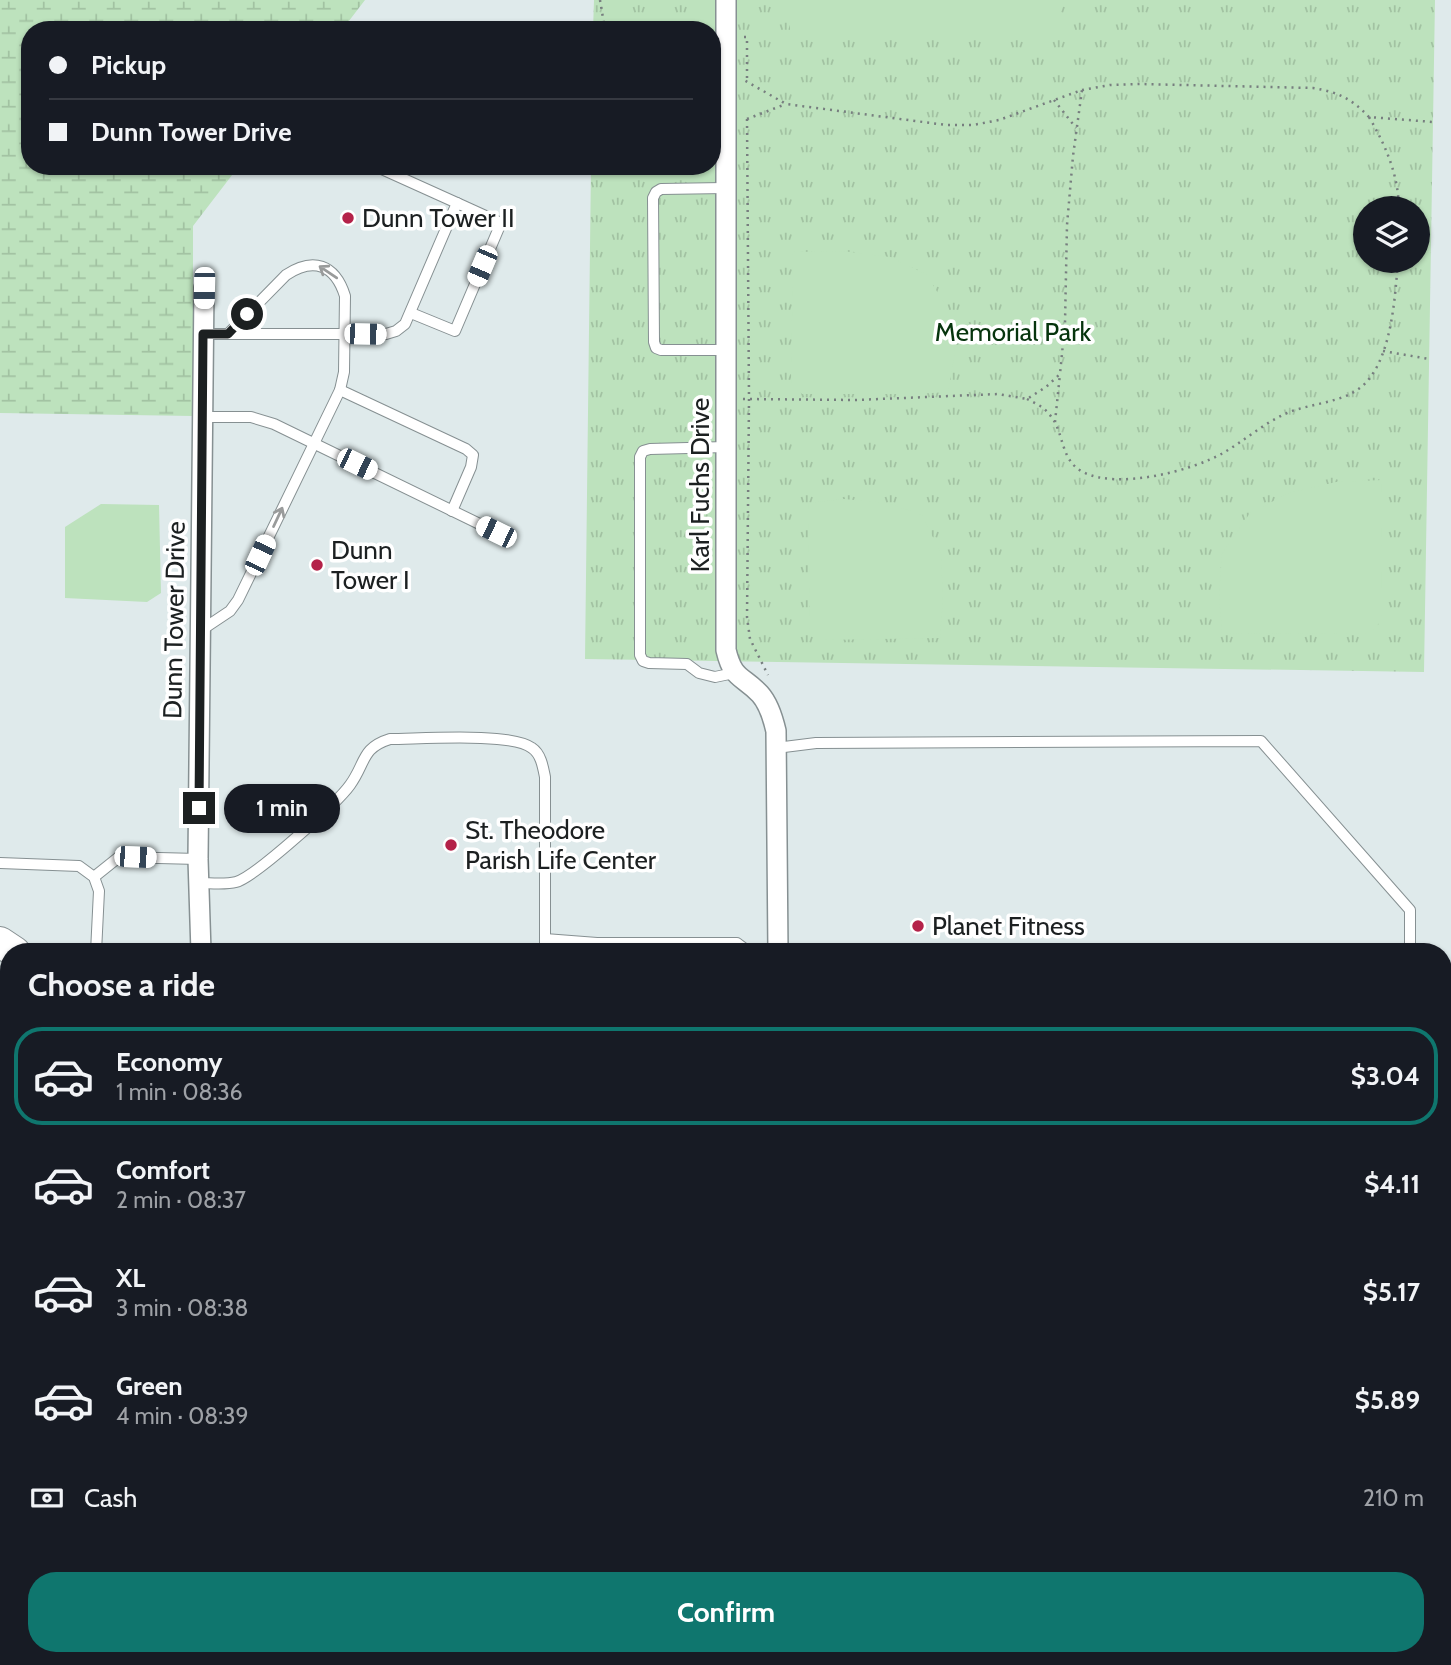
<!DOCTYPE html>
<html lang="en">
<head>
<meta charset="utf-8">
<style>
  :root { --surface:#171b24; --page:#242831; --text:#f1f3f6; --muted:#9ea1a6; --line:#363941; --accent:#0f766e }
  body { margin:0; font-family:Cabin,sans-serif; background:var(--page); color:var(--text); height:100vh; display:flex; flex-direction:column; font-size:26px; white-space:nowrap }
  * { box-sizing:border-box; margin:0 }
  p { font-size:23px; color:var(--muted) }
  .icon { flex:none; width:38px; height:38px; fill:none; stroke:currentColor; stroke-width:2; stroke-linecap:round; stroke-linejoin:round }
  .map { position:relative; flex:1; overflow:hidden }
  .side { position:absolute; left:0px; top:943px; width:1452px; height:723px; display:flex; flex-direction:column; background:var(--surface); border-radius:28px 28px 0 0; box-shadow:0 2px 5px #0004 }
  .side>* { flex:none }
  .banner { position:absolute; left:21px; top:21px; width:700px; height:154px; border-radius:28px; box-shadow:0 2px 5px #0004; display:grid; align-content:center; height:154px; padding:0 28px; background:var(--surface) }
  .fabs { position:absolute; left:1353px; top:196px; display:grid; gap:14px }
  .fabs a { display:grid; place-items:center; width:77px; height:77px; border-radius:50%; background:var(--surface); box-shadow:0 2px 5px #0004; font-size:35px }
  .end { position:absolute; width:32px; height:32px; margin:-16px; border:9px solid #1c2021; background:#fff; box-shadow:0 0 0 4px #fff }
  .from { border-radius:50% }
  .bubble { position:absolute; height:49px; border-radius:24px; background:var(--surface); box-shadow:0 2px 5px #0004; font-size:23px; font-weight:700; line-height:49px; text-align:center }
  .car { position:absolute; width:21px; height:42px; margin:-21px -10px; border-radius:9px; box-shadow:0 0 5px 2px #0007; background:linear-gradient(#fff 24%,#345 0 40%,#fff 0 76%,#345 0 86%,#fff 0) }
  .banner b { display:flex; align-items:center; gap:24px; height:66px; font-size:26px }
  .banner b+b { border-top:2px solid var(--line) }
  .banner i { width:18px; height:18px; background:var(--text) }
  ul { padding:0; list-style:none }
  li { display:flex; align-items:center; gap:21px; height:98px; margin:0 14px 10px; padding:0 14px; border:4px solid transparent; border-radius:28px }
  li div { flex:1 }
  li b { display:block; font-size:26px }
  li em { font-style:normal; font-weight:700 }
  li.active { border-color:var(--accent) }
  li>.icon { width:63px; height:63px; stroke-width:1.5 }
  h2 { padding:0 28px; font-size:32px; line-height:84px }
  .pay { display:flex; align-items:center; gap:18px; height:77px; padding:0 28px; font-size:26px }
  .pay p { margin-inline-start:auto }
  .action { display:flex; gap:14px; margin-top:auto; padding:14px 28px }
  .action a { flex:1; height:80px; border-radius:28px; background:var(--accent); color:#fff; font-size:28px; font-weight:700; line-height:80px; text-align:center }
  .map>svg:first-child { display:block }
  .wetland { fill:url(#wetland-marsh) }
  .park { fill:url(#park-tufts); fill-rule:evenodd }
  .pitch { fill:#bde2bd }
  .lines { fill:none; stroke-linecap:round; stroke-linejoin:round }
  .lane-casing { stroke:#869092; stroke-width:12 }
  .street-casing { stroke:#869092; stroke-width:22 }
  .primary-casing { stroke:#869092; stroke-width:32 }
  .path { stroke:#777e7f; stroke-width:2.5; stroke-dasharray:2 5; stroke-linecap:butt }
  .lane { stroke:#fff; stroke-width:10 }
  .street { stroke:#fff; stroke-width:19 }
  .primary { stroke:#fff; stroke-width:30 }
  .oneway { stroke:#999b9b }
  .route { stroke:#1c2021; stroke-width:9 }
  .poi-dot { fill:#b42249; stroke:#fff; stroke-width:2.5 }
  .labels { text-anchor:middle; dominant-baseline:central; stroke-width:7; stroke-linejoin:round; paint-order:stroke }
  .poi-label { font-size:26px; fill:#1c2021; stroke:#fff; text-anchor:start }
  .park-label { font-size:26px; fill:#06340d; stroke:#fff }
  .street-label { font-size:26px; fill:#1c2021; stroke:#fff }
</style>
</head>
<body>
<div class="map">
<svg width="1451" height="1665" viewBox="0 0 1451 1665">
  <defs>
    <pattern id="wetland-marsh" width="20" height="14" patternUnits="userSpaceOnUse" patternTransform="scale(1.75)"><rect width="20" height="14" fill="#bde2bd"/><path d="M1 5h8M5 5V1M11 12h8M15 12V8" fill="none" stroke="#a2c2a2"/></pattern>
    <pattern id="park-tufts" width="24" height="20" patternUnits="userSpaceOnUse" patternTransform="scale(1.75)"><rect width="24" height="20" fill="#bde2bd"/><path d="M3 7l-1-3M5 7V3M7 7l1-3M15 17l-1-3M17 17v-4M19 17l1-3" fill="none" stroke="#a2c2a2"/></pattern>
  </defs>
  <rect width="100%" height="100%" fill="#dfeaeb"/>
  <!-- wetland -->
  <path class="wetland" d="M 0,0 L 365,0 L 342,30 L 30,30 L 30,166 L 239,166 L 193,226 L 193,416 L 0,413 Z"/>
  <!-- park -->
  <path class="park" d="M 594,0 L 1435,0 L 1424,672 L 585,659 L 591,166 L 712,166 L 712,30 L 593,30 ZM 1365,208 L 1418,208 L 1418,261 L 1365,261 Z"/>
  <!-- pitch -->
  <g class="pitch">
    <rect x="790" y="0" width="271" height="36"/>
    <path d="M 843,251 L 890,257 L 926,274 L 948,309 L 955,353 L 948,392 L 916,394 L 802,394 L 791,384 L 793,252 Z"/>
    <path d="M 1382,480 L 1381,621 L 1370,634 L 1222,633 L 1219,595 L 1222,554 L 1250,513 L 1289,493 L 1336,482 Z"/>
    <path d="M 844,499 L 887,503 L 922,515 L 941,554 L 943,599 L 940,638 L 822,640 L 810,631 L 808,503 Z"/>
    <path d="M 101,504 L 159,505 L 161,593 L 147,602 L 65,598 L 65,527 Z"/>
  </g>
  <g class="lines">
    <defs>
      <g id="lane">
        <path d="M 725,188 L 661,189 L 656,192 L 653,198 L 654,342 L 656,348 L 661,350 L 726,350"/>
        <path d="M 411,313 L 455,331 L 501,223 L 457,203"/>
        <path d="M 203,334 L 386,334 L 396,331 L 405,324 L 457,203 L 375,166"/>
        <path d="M 340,390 L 466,449 L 473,455 L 471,467 L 452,511"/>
        <path d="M 202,417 L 251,417 L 274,424 L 496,532"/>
        <path d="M 726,447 L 650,449 L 643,451 L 640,457 L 640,655 L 643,661 L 649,663 L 687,664 L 699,673 L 715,677 L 734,673"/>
        <path d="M 200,631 L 230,611 L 238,600 L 340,390 L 344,372 L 345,296 C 335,264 313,257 286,275 L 228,334"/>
        <path d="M 776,748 L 816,743 L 1261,741 L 1410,910 L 1410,952"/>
        <path d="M 0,863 L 79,866 L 94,877 L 99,891 L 96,952"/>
        <path d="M 94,877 L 119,857 L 198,859"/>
        <path d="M 199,883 C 210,883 225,885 236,882 C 255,877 338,802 350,785 C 366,763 361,748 390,739 C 419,739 512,732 532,748 C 541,754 543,767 545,777 L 545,952"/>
        <path d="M 545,939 L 597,943 L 737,943 L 749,952"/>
        <path d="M 0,1024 L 9,1029"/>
        <path d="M 1109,1657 L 1109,1665"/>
        <path d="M 1271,1657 L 1286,1665"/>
        <path d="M 1148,1659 L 1176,1657"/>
        <path d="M 1211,1665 L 1212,1657"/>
      </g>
      <g id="street">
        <path d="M 726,0 L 726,650 C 733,680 742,675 760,694 C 769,704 773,718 776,731 L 778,952"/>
        <path d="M 201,952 L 198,859 L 204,288"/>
        <path d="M 619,1657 L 619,1665"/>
        <path d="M 236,1665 L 237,1657"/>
        <path d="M 1445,1665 L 1447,1545 L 1451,1540"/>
      </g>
      <g id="primary">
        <path d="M 0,942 L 15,952"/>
        <path d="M 1135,1657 L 1147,1665"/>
      </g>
    </defs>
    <!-- lane casing -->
    <use href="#lane" class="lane-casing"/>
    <!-- street casing -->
    <use href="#street" class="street-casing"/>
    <!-- primary casing -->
    <use href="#primary" class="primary-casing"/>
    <!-- path -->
    <g class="path">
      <path d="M 600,0 L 605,30"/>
      <path d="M 744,37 L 747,37 L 747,80"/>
      <path d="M 1082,90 L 1110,85 L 1140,84 L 1313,88 C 1338,92 1352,99 1369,117 L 1433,122"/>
      <path d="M 1054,100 L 1076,128"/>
      <path d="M 1369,117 C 1386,146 1398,174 1399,208"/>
      <path d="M 747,119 L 749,399 L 747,617 L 750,639 L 768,675"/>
      <path d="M 747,119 L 786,104"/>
      <path d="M 1383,351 L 1429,359"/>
      <path d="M 743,399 L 856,400 L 998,394 L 1027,399 L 1046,387 L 1060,374 L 1065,323 L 1067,225 L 1073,156 L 1082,90 L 999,120 L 973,125 L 946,125 L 786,104 L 744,80"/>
      <path d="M 1027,399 C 1035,403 1044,407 1049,414 C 1065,431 1059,460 1083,472 C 1117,490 1192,471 1223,453 C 1244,441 1264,423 1287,413 C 1313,402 1351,403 1369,379 C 1392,350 1395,297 1398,261"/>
      <path d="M 1055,422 L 1060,374"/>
    </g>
    <!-- lane -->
    <use href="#lane" class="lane"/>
    <!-- street -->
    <use href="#street" class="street"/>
    <!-- primary -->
    <use href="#primary" class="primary"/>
  </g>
  <!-- one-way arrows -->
  <defs><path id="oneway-shaft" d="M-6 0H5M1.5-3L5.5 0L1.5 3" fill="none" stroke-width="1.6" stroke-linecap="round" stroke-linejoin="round" transform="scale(1.75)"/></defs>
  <g class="oneway">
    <use href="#oneway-shaft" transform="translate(328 272) rotate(-146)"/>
    <use href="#oneway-shaft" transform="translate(278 517) rotate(-65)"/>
  </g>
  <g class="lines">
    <!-- route -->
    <path class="route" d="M 199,808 L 203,334 L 228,334 L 247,314"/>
  </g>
  <!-- markers -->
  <g class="poi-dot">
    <circle cx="348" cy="218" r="7"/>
    <circle cx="317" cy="565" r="7"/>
    <circle cx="451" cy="845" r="7"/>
    <circle cx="918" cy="926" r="7"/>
  </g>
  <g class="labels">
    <!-- poi labels -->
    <g class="poi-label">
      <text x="362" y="218">Dunn Tower II</text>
      <text x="331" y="550">Dunn<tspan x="331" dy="30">Tower I</tspan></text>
      <text x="465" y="830">St. Theodore<tspan x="465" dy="30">Parish Life Center</tspan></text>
      <text x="932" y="926">Planet Fitness</text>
    </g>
    <!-- park labels -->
    <g class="park-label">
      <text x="1013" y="332">Memorial Park</text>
    </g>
    <!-- street labels -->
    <g class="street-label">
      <text transform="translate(700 485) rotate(-90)">Karl Fuchs Drive</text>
      <text transform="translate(174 620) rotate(-89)">Dunn Tower Drive</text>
    </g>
  </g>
</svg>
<div class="fabs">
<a><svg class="icon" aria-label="layers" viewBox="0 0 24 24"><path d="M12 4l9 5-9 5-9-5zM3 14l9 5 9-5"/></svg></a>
</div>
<i class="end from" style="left:247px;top:314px"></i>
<i class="end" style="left:199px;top:808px"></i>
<div class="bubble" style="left:224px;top:784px;width:116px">1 min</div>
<i class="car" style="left:482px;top:266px;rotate:203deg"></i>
<i class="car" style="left:204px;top:288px;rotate:181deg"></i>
<i class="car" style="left:365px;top:334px;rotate:91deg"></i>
<i class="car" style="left:357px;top:464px;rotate:116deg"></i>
<i class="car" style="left:496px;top:532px;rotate:296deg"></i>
<i class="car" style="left:260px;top:555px;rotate:25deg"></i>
<i class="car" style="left:135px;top:857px;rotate:92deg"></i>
<div class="banner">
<b><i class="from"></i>Pickup</b>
<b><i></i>Dunn Tower Drive</b>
</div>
<section class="side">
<h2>Choose a ride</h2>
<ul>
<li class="active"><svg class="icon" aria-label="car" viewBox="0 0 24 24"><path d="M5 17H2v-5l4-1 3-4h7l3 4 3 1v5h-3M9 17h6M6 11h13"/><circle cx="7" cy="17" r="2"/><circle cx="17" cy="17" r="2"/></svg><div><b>Economy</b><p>1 min · 08:36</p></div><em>$3.04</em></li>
<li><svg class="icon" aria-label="car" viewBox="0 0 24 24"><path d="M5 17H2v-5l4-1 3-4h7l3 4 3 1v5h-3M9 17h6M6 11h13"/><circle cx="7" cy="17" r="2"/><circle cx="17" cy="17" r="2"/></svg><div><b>Comfort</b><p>2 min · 08:37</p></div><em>$4.11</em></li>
<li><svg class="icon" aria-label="car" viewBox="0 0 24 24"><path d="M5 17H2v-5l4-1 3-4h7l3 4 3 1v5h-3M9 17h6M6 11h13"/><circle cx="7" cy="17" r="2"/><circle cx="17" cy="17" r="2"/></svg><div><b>XL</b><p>3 min · 08:38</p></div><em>$5.17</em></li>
<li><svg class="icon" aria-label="car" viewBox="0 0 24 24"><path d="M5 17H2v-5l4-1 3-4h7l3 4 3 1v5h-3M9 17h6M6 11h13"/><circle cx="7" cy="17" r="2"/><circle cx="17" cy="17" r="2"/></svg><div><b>Green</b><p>4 min · 08:39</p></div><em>$5.89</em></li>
</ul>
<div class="pay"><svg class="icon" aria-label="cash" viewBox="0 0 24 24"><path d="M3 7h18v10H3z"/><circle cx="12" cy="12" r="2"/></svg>Cash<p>210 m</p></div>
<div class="action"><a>Confirm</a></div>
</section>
</div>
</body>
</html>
